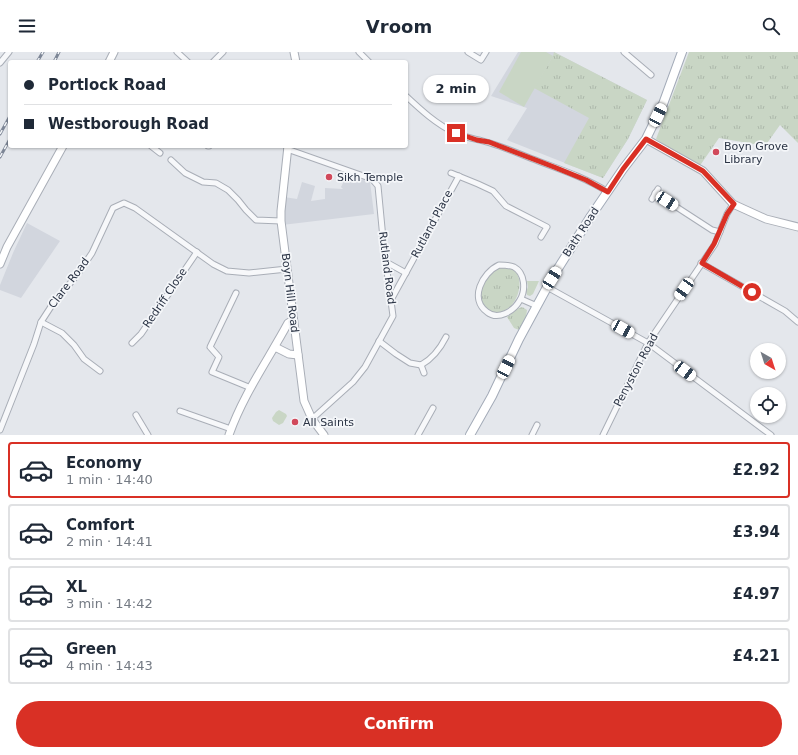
<!DOCTYPE html>
<html lang="en">
<head>
<meta charset="utf-8">
<style>
  :root { --surface:#fff; --page:#f6f6f7; --text:#1f2937; --muted:#747a83; --line:#e0e1e3; --accent:#d93025 }
  body { margin:0; font-family:"DejaVu Sans",sans-serif; background:var(--page); color:var(--text); height:100vh; display:flex; flex-direction:column; font-size:15px; white-space:nowrap }
  * { box-sizing:border-box; margin:0 }
  p { font-size:13px; color:var(--muted) }
  .icon { flex:none; width:22px; height:22px; fill:none; stroke:currentColor; stroke-width:2; stroke-linecap:round; stroke-linejoin:round }
  .map { position:relative; height:383px; overflow:hidden }
  .sheet { display:flex; flex-direction:column; background:var(--surface); flex:1 }
  .sheet>* { flex:none }
  .top-card { position:absolute; left:8px; top:8px; width:400px; height:88px; border-radius:4px; box-shadow:0 1px 3px #0004; display:grid; align-content:center; height:88px; padding:0 16px; background:var(--surface) }
  .needle { width:26px; rotate:141deg }
  .buttons { position:absolute; left:750px; top:291px; display:grid; gap:8px }
  .buttons a { display:grid; place-items:center; width:36px; height:36px; border-radius:50%; background:var(--surface); box-shadow:0 1px 3px #0004; font-size:20px }
  .end { position:absolute; width:18px; height:18px; margin:-9px; border:5px solid #d93025; background:#fff; box-shadow:0 0 0 2px #fff }
  .from { border-radius:50% }
  .bubble { position:absolute; height:28px; border-radius:14px; background:var(--surface); box-shadow:0 1px 3px #0004; font-size:13px; font-weight:700; line-height:28px; text-align:center }
  .car { position:absolute; width:12px; height:24px; margin:-12px -6px; border-radius:5px; box-shadow:0 0 3px 1px #0007; background:linear-gradient(#fff 24%,#345 0 40%,#fff 0 76%,#345 0 86%,#fff 0) }
  .top-card b { display:flex; align-items:center; gap:14px; height:38px; font-size:15px }
  .top-card b+b { border-top:1px solid var(--line) }
  .top-card i { width:10px; height:10px; background:var(--text) }
  ul { padding:7px 0 0; list-style:none }
  li { display:flex; align-items:center; gap:12px; height:56px; margin:0 8px 6px; padding:0 8px; border:2px solid var(--line); border-radius:4px }
  li div { flex:1 }
  li b { display:block; font-size:15px }
  li em { font-style:normal; font-weight:700 }
  li.current { border-color:var(--accent) }
  li>.icon { width:36px; height:36px; stroke-width:1.5 }
  .cta { display:flex; gap:8px; margin-top:auto; padding:8px 16px }
  .cta a { flex:1; height:46px; border-radius:24px; background:var(--accent); color:#fff; font-size:16px; font-weight:700; line-height:46px; text-align:center }
  header { display:flex; justify-content:space-between; align-items:center; height:52px; padding:0 16px; background:var(--surface); font-size:18px; font-weight:700 }
  .map>svg:first-child { display:block }
  .built { fill:#d2d6de }
  .grass { fill:url(#grass-tufts) }
  .pitch { fill:#c9d6c5 }
  .lines { fill:none; stroke-linecap:round; stroke-linejoin:round }
  .street-casing { stroke:#a9aeb7; stroke-width:7 }
  .secondary-casing { stroke:#a9aeb7; stroke-width:9 }
  .primary-casing { stroke:#a3abb8; stroke-width:10 }
  .street { stroke:#f7f8fa; stroke-width:5 }
  .secondary { stroke:#fff; stroke-width:7 }
  .primary { stroke:#fff; stroke-width:8 }
  .rail-casing { stroke:#7d8696; stroke-width:3 }
  .rail { stroke:#f4f6f9; stroke-width:1.5; stroke-dasharray:4.5; stroke-linecap:butt }
  .route { stroke:#d93025; stroke-width:5 }
  .poi-dot { fill:#d1495b; stroke:#f4f6f9; stroke-width:1.5 }
  .labels { text-anchor:middle; dominant-baseline:central; stroke-width:3.5; stroke-linejoin:round; paint-order:stroke }
  .poi-label { font-size:11px; fill:#2b3445; stroke:#f4f6f9; text-anchor:start }
  .street-label { font-size:11px; fill:#2b3445; stroke:#f4f6f9 }
</style>
</head>
<body>
<header><svg class="icon" aria-label="menu" viewBox="0 0 24 24"><path d="M4 6h16M4 12h16M4 18h16"/></svg>Vroom<svg class="icon" aria-label="search" viewBox="0 0 24 24"><circle cx="10" cy="10" r="6"/><path d="M15 15l6 6"/></svg></header>
<div class="map">
<svg width="798" height="383" viewBox="0 0 798 383">
  <defs>
    <pattern id="grass-tufts" width="24" height="20" patternUnits="userSpaceOnUse"><rect width="24" height="20" fill="#c9d6c5"/><path d="M3 7l-1-3M5 7V3M7 7l1-3M15 17l-1-3M17 17v-4M19 17l1-3" fill="none" stroke="#adb8ab"/></pattern>
  </defs>
  <rect width="100%" height="100%" fill="#e4e7ec"/>
  <!-- built -->
  <g class="built">
    <path d="M 518,0 L 554,0 L 647,48 L 628,87 L 603,126 L 507,88 L 527,56 L 491,44 Z"/>
    <path d="M 347,123 L 370,130 L 374,162 L 282,173 L 284,145 L 297,147 L 302,130 L 315,134 L 311,149 L 325,147 L 325,136 L 343,137 L 341,135 Z"/>
    <path d="M 27,171 L 60,189 L 21,246 L 0,238 L 0,233 L 13,201 Z"/>
  </g>
  <!-- grass -->
  <g class="grass">
    <path d="M 554,0 L 647,48 L 628,87 L 603,126 L 564,111 L 589,66 L 534,36 L 553,4 Z"/>
    <path d="M 689,0 L 798,0 L 798,91 L 780,73 L 765,94 L 719,86 L 699,115 L 656,87 Z"/>
    <path d="M 503,215 C 505,215 507,214 509,215 C 530,222 517,265 493,260 C 473,256 481,227 494,218 C 497,217 500,216 503,215 Z"/>
    <path d="M 527,229 L 539,229 L 533,242 L 530,244 L 527,243 L 526,240 L 528,235 Z"/>
    <path d="M 522,255 L 524,256 L 527,258 L 526,265 L 519,278 L 514,276 L 507,265 C 512,262 516,257 522,255 Z"/>
    <path d="M 279,358 L 286,362 L 287,364 L 283,371 L 279,373 L 273,369 L 272,366 L 276,360 Z"/>
  </g>
  <!-- pitch -->
  <path class="pitch" d="M 521,0 L 546,0 L 553,4 L 524,55 L 499,40 Z"/>
  <g class="lines">
    <defs>
      <g id="street">
        <path d="M 177,0 L 188,10"/>
        <path d="M 359,0 L 369,10"/>
        <path d="M 468,0 L 481,8 L 486,0"/>
        <path d="M 624,0 L 651,23"/>
        <path d="M 213,10 L 223,0"/>
        <path d="M 0,11 L 9,0"/>
        <path d="M 406,44 C 421,58 436,72 455,81 C 466,86 478,87 490,91 C 506,96 522,103 538,109 C 562,118 586,126 608,140"/>
        <path d="M 151,94 L 160,101"/>
        <path d="M 208,94 L 209,94"/>
        <path d="M 287,97 L 372,127 L 378,134 L 384,197 L 393,264 L 365,315 L 353,330 L 312,367"/>
        <path d="M 171,108 L 185,121 L 203,130 L 216,131 L 228,138 L 238,148 L 246,158 L 256,168 L 281,169"/>
        <path d="M 451,121 L 478,132 L 493,139 L 506,154 L 547,175 L 541,185"/>
        <path d="M 655,141 L 712,178 L 720,180"/>
        <path d="M 652,147 L 658,137"/>
        <path d="M 386,210 L 406,221"/>
        <path d="M 701,211 L 785,259 L 798,270"/>
        <path d="M 499,213 C 504,213 509,213 514,215 C 525,221 526,238 520,248 C 514,259 498,269 487,260 C 469,247 482,221 499,213 Z"/>
        <path d="M 547,235 L 648,291 L 771,383"/>
        <path d="M 236,241 L 210,295 L 219,305 L 212,320 L 251,336"/>
        <path d="M 521,247 L 537,254"/>
        <path d="M 391,248 L 459,124"/>
        <path d="M 41,270 L 62,281 L 74,293 L 84,307 L 100,319"/>
        <path d="M 379,289 L 396,302 L 410,311 L 421,313 C 432,307 440,297 446,285"/>
        <path d="M 132,291 L 141,282 L 197,200"/>
        <path d="M 421,313 L 424,321"/>
        <path d="M 180,359 L 231,377"/>
        <path d="M 136,363 L 148,383"/>
        <path d="M 0,378 L 34,292 L 41,270 L 52,253 L 77,223 L 92,201 L 113,156 L 124,151 L 135,156 L 213,212 L 227,219 L 249,221 L 287,217"/>
        <path d="M 418,383 L 433,356"/>
        <path d="M 532,383 L 537,373"/>
        <path d="M 603,383 L 648,291 L 715,192 L 727,162 L 733,152"/>
      </g>
      <g id="secondary">
        <path d="M 294,0 L 296,10"/>
        <path d="M 109,10 L 114,0"/>
        <path d="M 646,87 L 703,119 L 733,152 L 766,167 L 798,175"/>
        <path d="M 288,94 L 281,159 L 281,169 L 304,349 L 312,367 L 324,383"/>
        <path d="M 0,212 L 7,195 L 63,94"/>
        <path d="M 275,295 L 289,302 L 298,303"/>
        <path d="M 229,383 C 243,343 268,308 288,271 L 293,268"/>
      </g>
      <path id="primary" d="M 470,383 L 492,344 L 519,287 L 552,226 L 591,164 L 623,117 L 646,87 L 663,52 L 682,0"/>
    </defs>
    <!-- street casing -->
    <use href="#street" class="street-casing"/>
    <!-- secondary casing -->
    <use href="#secondary" class="secondary-casing"/>
    <!-- primary casing -->
    <use href="#primary" class="primary-casing"/>
    <!-- street -->
    <use href="#street" class="street"/>
    <!-- secondary -->
    <use href="#secondary" class="secondary"/>
    <!-- primary -->
    <use href="#primary" class="primary"/>
    <defs>
      <g id="rail">
        <path d="M 37,10 L 43,0"/>
        <path d="M 54,10 L 59,0"/>
        <path d="M 0,82 L 10,64"/>
        <path d="M 0,105 L 10,87"/>
      </g>
    </defs>
    <!-- rail casing -->
    <use href="#rail" class="rail-casing"/>
    <!-- rail -->
    <use href="#rail" class="rail"/>
  </g>
  <g class="lines">
    <!-- route -->
    <path class="route" d="M 456,81 L 477,88 L 489,90 L 554,115 L 586,128 L 608,140 L 623,117 L 646,87 L 703,119 L 734,152 L 727,162 L 714,192 L 702,211 L 752,240"/>
  </g>
  <!-- markers -->
  <g class="poi-dot">
    <circle cx="716" cy="100" r="4"/>
    <circle cx="329" cy="125" r="4"/>
    <circle cx="295" cy="370" r="4"/>
  </g>
  <g class="labels">
    <!-- poi labels -->
    <g class="poi-label">
      <text x="724" y="94">Boyn Grove<tspan x="724" dy="13">Library</tspan></text>
      <text x="337" y="125">Sikh Temple</text>
      <text x="303" y="370">All Saints</text>
    </g>
    <!-- street labels -->
    <g class="street-label">
      <text transform="translate(432 172) rotate(-62)">Rutland Place</text>
      <text transform="translate(581 180) rotate(-57)">Bath Road</text>
      <text transform="translate(387 216) rotate(83)">Rutland Road</text>
      <text transform="translate(69 231) rotate(-53)">Clare Road</text>
      <text transform="translate(290 241) rotate(83)">Boyn Hill Road</text>
      <text transform="translate(165 246) rotate(-56)">Redriff Close</text>
      <text transform="translate(636 318) rotate(-62)">Penyston Road</text>
    </g>
  </g>
</svg>
<div class="buttons">
<a><svg class="needle" viewBox="-14 -14 28 28"><path d="M0-13l5 13h-10z" fill="#e53935"/><path d="M0 13l5-13h-10z" fill="#747a83"/></svg></a>
<a><svg class="icon" aria-label="locate" viewBox="0 0 24 24"><circle cx="12" cy="12" r="6"/><path d="M12 2v4M12 18v4M2 12h4M18 12h4"/></svg></a>
</div>
<i class="end from" style="left:752px;top:240px"></i>
<i class="end" style="left:456px;top:81px"></i>
<div class="bubble" style="left:423px;top:23px;width:66px">2 min</div>
<i class="car" style="left:658px;top:63px;rotate:26deg"></i>
<i class="car" style="left:667px;top:149px;rotate:123deg"></i>
<i class="car" style="left:552px;top:226px;rotate:32deg"></i>
<i class="car" style="left:684px;top:237px;rotate:214deg"></i>
<i class="car" style="left:623px;top:277px;rotate:119deg"></i>
<i class="car" style="left:506px;top:315px;rotate:26deg"></i>
<i class="car" style="left:685px;top:319px;rotate:127deg"></i>
<div class="top-card">
<b><i class="from"></i>Portlock Road</b>
<b><i></i>Westborough Road</b>
</div>
</div>
<section class="sheet">
<ul>
<li class="current"><svg class="icon" aria-label="car" viewBox="0 0 24 24"><path d="M5 17H2v-5l4-1 3-4h7l3 4 3 1v5h-3M9 17h6M6 11h13"/><circle cx="7" cy="17" r="2"/><circle cx="17" cy="17" r="2"/></svg><div><b>Economy</b><p>1 min · 14:40</p></div><em>£2.92</em></li>
<li><svg class="icon" aria-label="car" viewBox="0 0 24 24"><path d="M5 17H2v-5l4-1 3-4h7l3 4 3 1v5h-3M9 17h6M6 11h13"/><circle cx="7" cy="17" r="2"/><circle cx="17" cy="17" r="2"/></svg><div><b>Comfort</b><p>2 min · 14:41</p></div><em>£3.94</em></li>
<li><svg class="icon" aria-label="car" viewBox="0 0 24 24"><path d="M5 17H2v-5l4-1 3-4h7l3 4 3 1v5h-3M9 17h6M6 11h13"/><circle cx="7" cy="17" r="2"/><circle cx="17" cy="17" r="2"/></svg><div><b>XL</b><p>3 min · 14:42</p></div><em>£4.97</em></li>
<li><svg class="icon" aria-label="car" viewBox="0 0 24 24"><path d="M5 17H2v-5l4-1 3-4h7l3 4 3 1v5h-3M9 17h6M6 11h13"/><circle cx="7" cy="17" r="2"/><circle cx="17" cy="17" r="2"/></svg><div><b>Green</b><p>4 min · 14:43</p></div><em>£4.21</em></li>
</ul>
<div class="cta"><a>Confirm</a></div>
</section>
</body>
</html>
